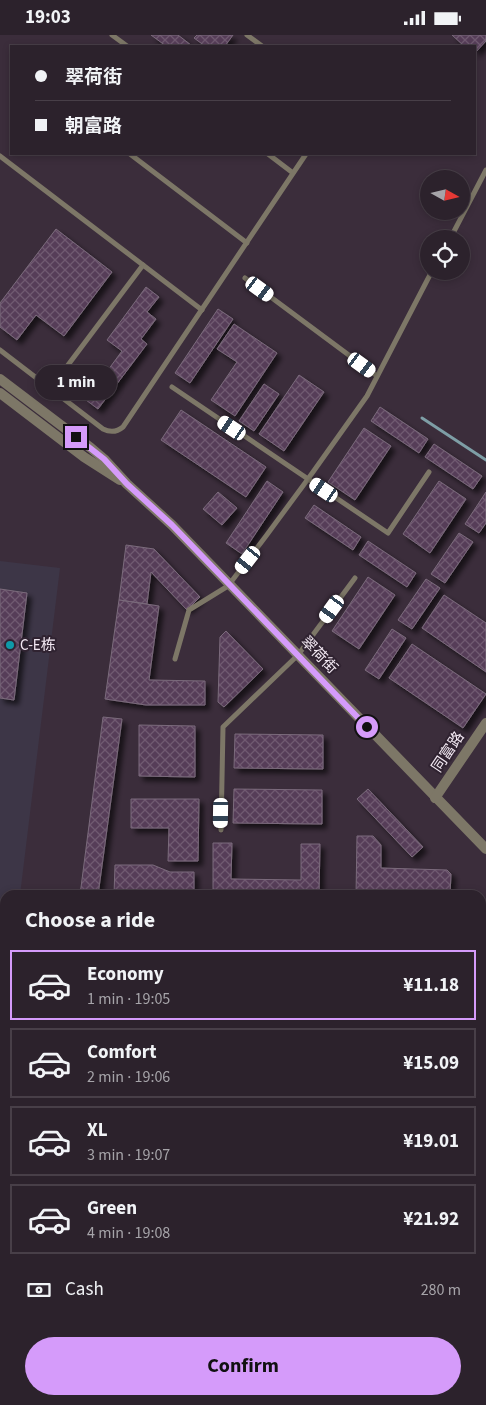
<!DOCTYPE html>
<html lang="en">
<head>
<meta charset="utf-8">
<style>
  :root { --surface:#2c222c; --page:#382f38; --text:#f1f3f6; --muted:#a6a4a9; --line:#483f48; --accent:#d59bfa }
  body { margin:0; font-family:"Source Sans 3","Noto Sans SC",sans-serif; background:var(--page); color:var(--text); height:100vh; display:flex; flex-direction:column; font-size:19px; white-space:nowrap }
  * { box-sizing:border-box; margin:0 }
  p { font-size:16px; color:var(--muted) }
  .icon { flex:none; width:28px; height:28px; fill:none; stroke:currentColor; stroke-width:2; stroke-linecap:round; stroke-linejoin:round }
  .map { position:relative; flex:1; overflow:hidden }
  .side { position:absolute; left:0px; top:855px; width:486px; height:515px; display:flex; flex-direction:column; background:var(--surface); border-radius:15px 15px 0 0; box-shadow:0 2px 8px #0003,0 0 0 1px var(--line) }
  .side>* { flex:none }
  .guide { position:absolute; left:10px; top:10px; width:466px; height:110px; border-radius:0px; box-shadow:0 2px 8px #0003,0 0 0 1px var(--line); display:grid; align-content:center; height:110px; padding:0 25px; background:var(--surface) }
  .needle { width:32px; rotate:98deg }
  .tools { position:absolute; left:420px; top:135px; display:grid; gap:10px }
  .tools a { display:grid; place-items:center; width:50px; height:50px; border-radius:50%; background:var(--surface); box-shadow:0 2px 8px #0003,0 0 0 1px var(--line); font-size:25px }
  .end { position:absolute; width:22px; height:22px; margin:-11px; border:6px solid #d59bfa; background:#111; box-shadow:0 0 0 2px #111 }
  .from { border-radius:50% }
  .bubble { position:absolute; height:35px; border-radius:18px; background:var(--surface); box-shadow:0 2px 8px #0003,0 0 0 1px var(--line); font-size:16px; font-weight:700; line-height:35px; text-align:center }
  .car { position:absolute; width:15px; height:30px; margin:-15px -8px; border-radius:6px; box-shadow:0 0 4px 1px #0007; background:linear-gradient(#fff 24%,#345 0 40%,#fff 0 76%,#345 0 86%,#fff 0) }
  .guide b { display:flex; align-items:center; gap:18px; height:48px; font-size:19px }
  .guide b+b { border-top:1px solid var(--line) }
  .guide i { width:12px; height:12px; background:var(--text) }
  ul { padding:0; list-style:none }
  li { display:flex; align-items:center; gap:15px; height:70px; margin:0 10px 8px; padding:0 15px; border:2px solid var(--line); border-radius:0px }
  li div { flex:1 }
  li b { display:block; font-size:19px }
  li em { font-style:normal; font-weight:700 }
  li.on { border-color:var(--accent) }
  li>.icon { width:45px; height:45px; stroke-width:1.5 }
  h2 { padding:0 25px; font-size:22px; line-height:60px }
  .pay { display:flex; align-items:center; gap:12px; height:55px; padding:0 25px; font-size:19px }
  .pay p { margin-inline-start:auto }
  .button { display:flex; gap:10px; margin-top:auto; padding:10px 25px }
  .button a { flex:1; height:58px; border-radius:30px; background:var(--accent); color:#111; font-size:20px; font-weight:700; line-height:58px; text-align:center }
  .status { display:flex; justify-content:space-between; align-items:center; height:35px; padding:0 25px; background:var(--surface); direction:ltr }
  .status svg { height:14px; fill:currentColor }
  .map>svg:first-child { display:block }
  .commercial { fill:#3d3647 }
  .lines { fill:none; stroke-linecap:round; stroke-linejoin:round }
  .stream { stroke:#7e9ea6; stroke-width:3 }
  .building { fill:url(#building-cross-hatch); stroke:#7b6b7c; filter:url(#shadow) }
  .lane { stroke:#7d7767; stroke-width:5 }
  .street { stroke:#7d7767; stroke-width:10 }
  .primary { stroke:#c7ba99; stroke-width:12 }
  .route { stroke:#d59bfa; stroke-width:6 }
  .culture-dot { fill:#0f9aa8; stroke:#302331; stroke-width:2 }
  .labels { text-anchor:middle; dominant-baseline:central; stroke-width:4; stroke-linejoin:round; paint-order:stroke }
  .poi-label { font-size:15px; fill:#f3e9f3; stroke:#302331; text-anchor:start }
  .street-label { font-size:15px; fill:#f3e9f3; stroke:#302331 }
</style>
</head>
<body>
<div class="status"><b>19:03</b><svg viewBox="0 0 49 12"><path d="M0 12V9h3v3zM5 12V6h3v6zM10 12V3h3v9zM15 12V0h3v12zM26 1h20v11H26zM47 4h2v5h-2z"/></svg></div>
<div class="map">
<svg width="486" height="1370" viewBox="0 0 486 1370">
  <defs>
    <pattern id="building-cross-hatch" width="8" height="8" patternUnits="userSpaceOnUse" patternTransform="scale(1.25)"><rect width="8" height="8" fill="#573e59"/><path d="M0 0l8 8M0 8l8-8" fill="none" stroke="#705a71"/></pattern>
    <filter id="shadow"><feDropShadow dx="4.5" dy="4.5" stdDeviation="2.5" flood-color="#0009"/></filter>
  </defs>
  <rect width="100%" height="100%" fill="#3b2d3b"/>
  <!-- commercial -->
  <g class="commercial">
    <path d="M 0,526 L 60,533 L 20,860 L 5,860 L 5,880 L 0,880 Z"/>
    <rect x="0" y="955" width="5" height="147"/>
  </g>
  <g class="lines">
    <!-- stream -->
    <g class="stream">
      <path d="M 422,383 L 486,425"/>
      <path d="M 199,1365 L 220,1370"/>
      <path d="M 3,1370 L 5,1365"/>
    </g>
  </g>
  <!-- building -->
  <g class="building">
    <path d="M 151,0 L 178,0 L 191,10 L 166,11 Z"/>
    <path d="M 197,0 L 233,0 L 225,11 L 205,11 L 194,3 Z"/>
    <path d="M 452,0 L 486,0 L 486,6 L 475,18 L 475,11 L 464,11 Z"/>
    <path d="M 56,194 L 112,237 L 64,301 L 36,280 L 17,305 L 0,292 L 0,268 Z"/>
    <path d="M 146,252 L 159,262 L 147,277 L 156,284 L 141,304 L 147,309 L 98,374 L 86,365 L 122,316 L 107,305 Z"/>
    <path d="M 218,274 L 233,284 L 190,348 L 175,338 Z"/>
    <path d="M 234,289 L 277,318 L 235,381 L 211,365 L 237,327 L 217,314 Z"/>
    <path d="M 299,340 L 324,357 L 284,416 L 259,399 Z"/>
    <path d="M 264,349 L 279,359 L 254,396 L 239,386 Z"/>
    <path d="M 380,372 L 428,404 L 419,418 L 371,386 Z"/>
    <path d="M 181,375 L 266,432 L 246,462 L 161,405 Z"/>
    <path d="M 364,393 L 391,411 L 355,465 L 328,447 Z"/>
    <path d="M 434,409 L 482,441 L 473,454 L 425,422 Z"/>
    <path d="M 267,446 L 283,457 L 242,519 L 226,508 Z"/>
    <path d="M 439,446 L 466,464 L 430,518 L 403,499 Z"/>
    <path d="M 218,457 L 237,473 L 222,490 L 203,474 Z"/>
    <path d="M 486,457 L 486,488 L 479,498 L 465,489 Z"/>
    <path d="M 314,470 L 361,502 L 353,515 L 305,483 Z"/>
    <path d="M 459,498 L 473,507 L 445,548 L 431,539 Z"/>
    <path d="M 368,506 L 416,538 L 407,552 L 359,520 Z"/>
    <path d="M 126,510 L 154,514 L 200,562 L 187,575 L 151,537 L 147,569 L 119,565 Z"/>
    <path d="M 368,542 L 395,560 L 359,614 L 332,596 Z"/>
    <path d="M 426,544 L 440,553 L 412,594 L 398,585 Z"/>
    <path d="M 0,554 L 27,558 L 14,665 L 0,663 Z"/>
    <path d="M 444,560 L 486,588 L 486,637 L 422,593 Z"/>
    <path d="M 119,565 L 159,571 L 149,645 L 205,646 L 205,670 L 146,670 L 105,664 Z"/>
    <path d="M 392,594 L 406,603 L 379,644 L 365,635 Z"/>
    <path d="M 226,596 L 263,634 L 224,672 L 218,667 L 220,602 Z"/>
    <path d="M 412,609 L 486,659 L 463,693 L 389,643 Z"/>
    <path d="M 103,682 L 122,684 L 98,860 L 80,860 Z"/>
    <path d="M 139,690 L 195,691 L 195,742 L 139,741 Z"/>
    <path d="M 235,699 L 323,700 L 323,734 L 234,733 Z"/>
    <path d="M 234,754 L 322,755 L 322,789 L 233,788 Z"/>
    <path d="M 368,754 L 423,812 L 412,822 L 357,764 Z"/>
    <path d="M 131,764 L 199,764 L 198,826 L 168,826 L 169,793 L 131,793 Z"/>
    <path d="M 357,801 L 373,801 L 381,810 L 381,833 L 447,835 L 451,839 L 450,860 L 356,860 Z"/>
    <path d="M 213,808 L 232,808 L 231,844 L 301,845 L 301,809 L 320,809 L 319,860 L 213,860 Z"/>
    <path d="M 115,830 L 153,830 L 170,837 L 194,837 L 194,860 L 114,860 Z"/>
  </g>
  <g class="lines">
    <!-- lane -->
    <g class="lane">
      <path d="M 112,0 L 127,11"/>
      <path d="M 247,0 L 262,11"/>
      <path d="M 130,119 L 247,208"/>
      <path d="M 268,119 L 293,138"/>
      <path d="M 0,121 L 202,275"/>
      <path d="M 450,204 L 486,135"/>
      <path d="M 245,243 L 377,341"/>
      <path d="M 0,315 L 103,394 C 111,398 117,397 123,392 L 306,119"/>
      <path d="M 172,352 L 388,498 L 429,437"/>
      <path d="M 50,354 L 143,230"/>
      <path d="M 175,624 L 189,575 L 228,551 L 266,501 L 308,444 L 367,361 L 432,236"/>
      <path d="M 221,795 L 223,692 L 298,620 L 355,543"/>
      <path d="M 303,1365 L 307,1370"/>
      <path d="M 327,1365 L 329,1370"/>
    </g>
    <!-- street -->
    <g class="street">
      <path d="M 0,344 L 91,413 L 104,424 L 127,449 L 172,490 L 486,814"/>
      <path d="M 0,358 L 84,422 L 120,445"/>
      <path d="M 435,763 L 486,688"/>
      <path d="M 481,1129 L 486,1128"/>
      <path d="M 481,1355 L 486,1353"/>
      <path d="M 77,1365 L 98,1370"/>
      <path d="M 37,1370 L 44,1365"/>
      <path d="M 441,1370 L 456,1365"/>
    </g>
    <!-- primary -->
    <g class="primary">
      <path d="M 0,903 L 5,903"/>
      <path d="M 481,906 L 486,907"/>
      <path d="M 0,927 L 5,927"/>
      <path d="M 481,932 L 486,933"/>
    </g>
  </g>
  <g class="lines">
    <!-- route -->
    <path class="route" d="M 76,402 L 104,424 L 127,449 L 172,490 L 367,692"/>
  </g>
  <!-- markers -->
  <circle class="culture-dot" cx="10" cy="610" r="5"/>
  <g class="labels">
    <!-- poi labels -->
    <g class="poi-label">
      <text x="20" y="610">C-E栋</text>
    </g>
    <!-- street labels -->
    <g class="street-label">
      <text transform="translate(319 620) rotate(46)">翠荷街</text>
      <text transform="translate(448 717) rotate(-56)">同富路</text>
    </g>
  </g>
</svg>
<div class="tools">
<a><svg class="needle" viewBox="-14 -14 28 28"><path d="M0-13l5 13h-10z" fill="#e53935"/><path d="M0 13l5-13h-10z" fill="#a6a4a9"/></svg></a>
<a><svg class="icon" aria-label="locate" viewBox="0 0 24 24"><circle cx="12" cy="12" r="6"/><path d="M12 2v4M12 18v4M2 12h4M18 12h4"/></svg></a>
</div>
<i class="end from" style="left:367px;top:692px"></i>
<i class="end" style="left:76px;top:402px"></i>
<div class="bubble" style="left:35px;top:330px;width:82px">1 min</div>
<i class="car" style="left:260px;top:254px;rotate:126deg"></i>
<i class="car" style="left:362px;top:330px;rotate:126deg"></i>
<i class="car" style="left:232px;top:393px;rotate:304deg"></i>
<i class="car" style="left:324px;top:455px;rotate:304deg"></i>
<i class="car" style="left:248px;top:525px;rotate:218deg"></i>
<i class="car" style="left:332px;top:574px;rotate:216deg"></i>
<i class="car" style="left:221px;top:778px;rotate:181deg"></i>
<div class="guide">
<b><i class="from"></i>翠荷街</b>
<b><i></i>朝富路</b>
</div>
<section class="side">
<h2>Choose a ride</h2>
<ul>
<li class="on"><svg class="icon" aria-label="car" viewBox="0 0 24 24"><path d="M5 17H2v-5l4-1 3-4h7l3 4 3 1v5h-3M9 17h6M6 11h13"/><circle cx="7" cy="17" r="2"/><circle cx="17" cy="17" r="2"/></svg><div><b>Economy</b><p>1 min · 19:05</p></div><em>¥11.18</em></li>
<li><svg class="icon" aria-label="car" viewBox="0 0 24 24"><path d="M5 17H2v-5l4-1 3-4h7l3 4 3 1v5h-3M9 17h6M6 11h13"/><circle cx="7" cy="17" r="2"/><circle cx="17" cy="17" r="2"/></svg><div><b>Comfort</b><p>2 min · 19:06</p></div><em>¥15.09</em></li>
<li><svg class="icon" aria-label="car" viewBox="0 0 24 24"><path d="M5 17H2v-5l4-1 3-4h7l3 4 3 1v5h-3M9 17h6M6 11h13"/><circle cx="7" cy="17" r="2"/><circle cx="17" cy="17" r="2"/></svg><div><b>XL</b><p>3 min · 19:07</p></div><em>¥19.01</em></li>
<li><svg class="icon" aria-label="car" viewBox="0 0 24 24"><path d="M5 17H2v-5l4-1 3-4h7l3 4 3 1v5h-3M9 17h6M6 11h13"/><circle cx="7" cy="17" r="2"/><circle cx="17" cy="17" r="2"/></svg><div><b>Green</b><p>4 min · 19:08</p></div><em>¥21.92</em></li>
</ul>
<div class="pay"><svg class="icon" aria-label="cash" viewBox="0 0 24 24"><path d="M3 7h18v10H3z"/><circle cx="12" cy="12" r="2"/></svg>Cash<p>280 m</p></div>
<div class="button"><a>Confirm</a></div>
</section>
</div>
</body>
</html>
